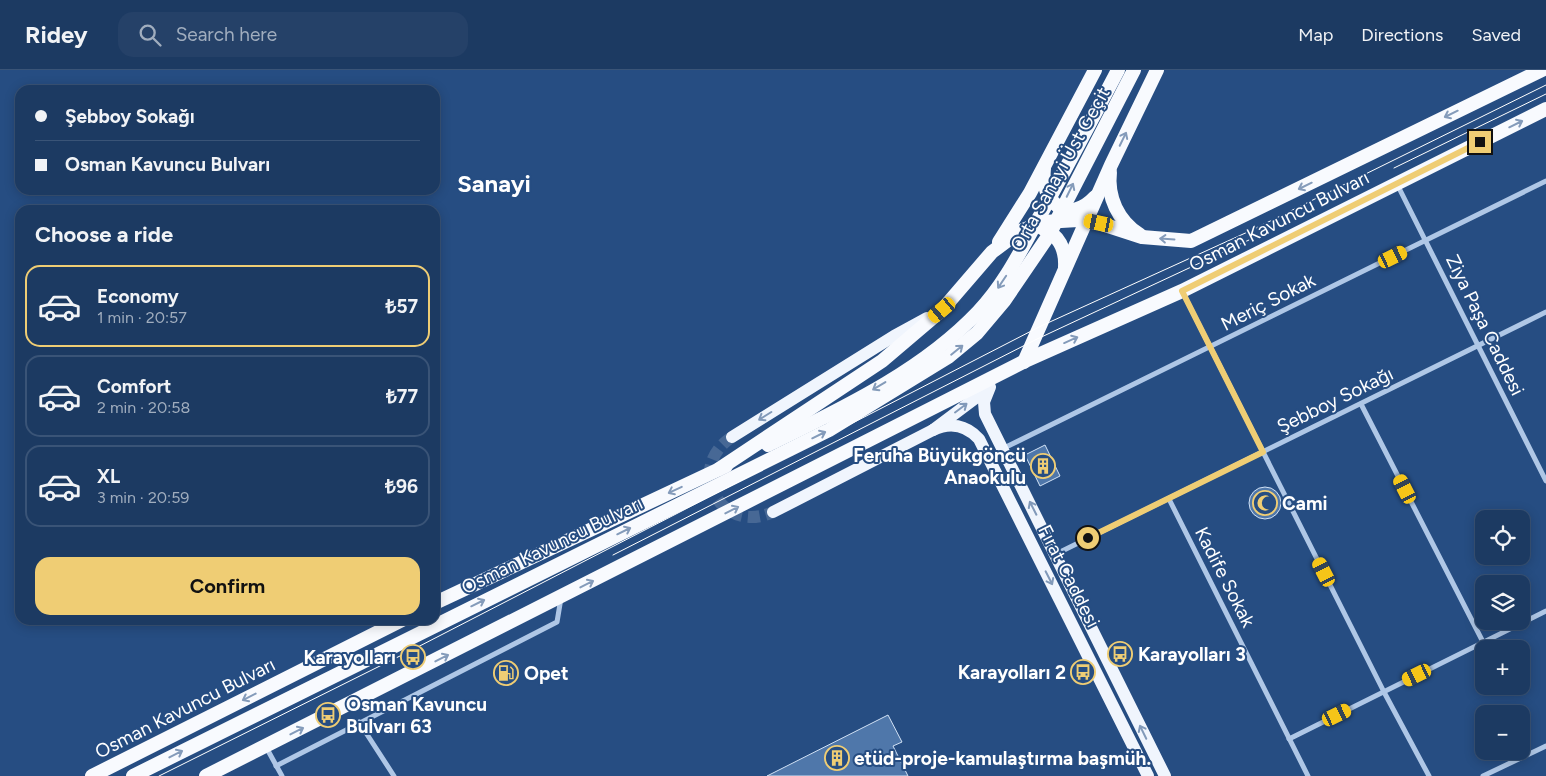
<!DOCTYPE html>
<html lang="en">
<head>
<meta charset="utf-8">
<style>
  :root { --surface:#1c3a62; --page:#254168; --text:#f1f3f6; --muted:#a0adbe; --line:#3a5477; --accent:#efcd74 }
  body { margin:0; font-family:Figtree,sans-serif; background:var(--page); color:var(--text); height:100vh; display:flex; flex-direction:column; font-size:19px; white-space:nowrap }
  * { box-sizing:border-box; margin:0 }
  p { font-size:16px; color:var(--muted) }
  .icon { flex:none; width:28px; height:28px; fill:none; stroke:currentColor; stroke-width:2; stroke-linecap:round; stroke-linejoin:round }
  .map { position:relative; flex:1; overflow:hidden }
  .panel { position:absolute; left:15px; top:135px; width:425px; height:420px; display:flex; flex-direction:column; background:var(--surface); border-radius:15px; box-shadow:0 2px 12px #0003,0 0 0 1px var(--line) }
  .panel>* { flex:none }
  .banner { position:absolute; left:15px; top:15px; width:425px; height:110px; border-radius:15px; box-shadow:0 2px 12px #0003,0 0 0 1px var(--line); display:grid; align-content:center; height:110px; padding:0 20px; background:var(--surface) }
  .buttons { position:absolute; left:1475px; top:440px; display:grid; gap:10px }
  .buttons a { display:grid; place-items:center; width:55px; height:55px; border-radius:10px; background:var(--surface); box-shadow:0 2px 12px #0003,0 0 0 1px var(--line); font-size:25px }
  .end { position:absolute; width:22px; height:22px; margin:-11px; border:6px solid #efcd74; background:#111; box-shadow:0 0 0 2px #111 }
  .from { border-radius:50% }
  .car { position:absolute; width:15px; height:30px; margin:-15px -8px; border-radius:6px; box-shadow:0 0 4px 1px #0007; background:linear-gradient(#f5c518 24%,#345 0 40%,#f5c518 0 76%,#345 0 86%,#f5c518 0) }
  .banner b { display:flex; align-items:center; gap:18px; height:48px; font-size:19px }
  .banner b+b { border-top:1px solid var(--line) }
  .banner i { width:12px; height:12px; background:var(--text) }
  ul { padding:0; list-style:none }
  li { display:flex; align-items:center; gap:15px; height:82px; margin:0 10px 8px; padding:0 10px; border:2px solid var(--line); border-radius:15px }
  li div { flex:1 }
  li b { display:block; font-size:19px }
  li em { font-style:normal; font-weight:700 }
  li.on { border-color:var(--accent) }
  li>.icon { width:45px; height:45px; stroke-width:1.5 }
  h2 { padding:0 20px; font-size:22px; line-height:60px }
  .primary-button { display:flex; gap:10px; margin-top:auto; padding:10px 20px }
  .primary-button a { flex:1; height:58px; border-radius:15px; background:var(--accent); color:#111; font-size:20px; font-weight:700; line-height:58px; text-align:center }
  header { display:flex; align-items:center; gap:30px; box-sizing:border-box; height:70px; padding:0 25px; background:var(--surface); border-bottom:1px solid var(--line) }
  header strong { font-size:24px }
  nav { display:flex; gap:28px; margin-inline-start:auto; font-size:18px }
  .search { width:350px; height:45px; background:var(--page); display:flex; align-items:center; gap:12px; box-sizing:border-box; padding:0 18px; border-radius:15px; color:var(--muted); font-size:19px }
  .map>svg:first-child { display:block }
  .building { fill:#4f77aa; stroke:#d2e2f5 }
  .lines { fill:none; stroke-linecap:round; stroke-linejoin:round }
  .primary-tunnel { stroke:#476895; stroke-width:12; stroke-dasharray:12 6; stroke-linecap:butt }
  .minor { stroke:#afc7e6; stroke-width:5 }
  .primary { stroke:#f0f5fd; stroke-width:12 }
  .trunk { stroke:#f8fafe; stroke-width:14 }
  .tram { stroke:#fff; stroke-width:1 }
  .oneway { stroke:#849bba }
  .oneway2 { stroke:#8199b9 }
  .route { stroke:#efcd74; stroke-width:6 }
  .labels { text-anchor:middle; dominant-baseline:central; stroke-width:4; stroke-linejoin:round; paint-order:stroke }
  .street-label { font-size:19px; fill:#fff; stroke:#264d82 }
  .poi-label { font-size:19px; font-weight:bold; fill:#fff; stroke:#264d82; text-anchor:start }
  .district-label { font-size:24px; font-weight:bold; fill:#fff; stroke:#264d82 }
</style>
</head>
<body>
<header>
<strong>Ridey</strong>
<div class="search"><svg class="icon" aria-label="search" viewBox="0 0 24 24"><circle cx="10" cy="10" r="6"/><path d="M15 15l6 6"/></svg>Search here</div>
<nav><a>Map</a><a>Directions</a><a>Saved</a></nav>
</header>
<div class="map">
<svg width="1546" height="706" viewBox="0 0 1546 706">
  <rect width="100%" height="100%" fill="#264d82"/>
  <!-- building -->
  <g class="building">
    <path d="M 1045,375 L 1060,406 L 1040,416 L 1025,385 Z"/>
    <circle cx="1265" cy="433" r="16"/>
    <path d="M 888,645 L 902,672 L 893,676 L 908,706 L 767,706 Z"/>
  </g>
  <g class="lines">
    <!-- primary-tunnel -->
    <path class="primary-tunnel" d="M 732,367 C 684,398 721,466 773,442"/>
    <!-- minor -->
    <g class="minor">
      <path d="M 1397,114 L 1546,411"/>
      <path d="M 1182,221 L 1384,622 L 1429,706"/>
      <path d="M 1361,334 L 1483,572"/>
      <path d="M 1004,378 L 1546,111"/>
      <path d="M 1169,429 L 1308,706"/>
      <path d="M 1056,484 L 1546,242"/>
      <path d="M 359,652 L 394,706"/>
      <path d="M 1289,669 L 1546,541"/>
      <path d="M 266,677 L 282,706"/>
      <path d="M 276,696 L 557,552 L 561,528"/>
      <path d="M 1483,706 L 1546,676"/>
    </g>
    <!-- primary -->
    <g class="primary">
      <path d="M 990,317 L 984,332 L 985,344 L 1165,706"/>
      <path d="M 933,360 C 950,352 966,355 979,369 L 1148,706"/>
      <path d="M 732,367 L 894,266 L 927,248"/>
      <path d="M 773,442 L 933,360 L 989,318"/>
    </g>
    <!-- trunk -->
    <g class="trunk">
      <path d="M 1044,98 C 1040,132 1068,156 1095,127"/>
      <path d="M 1110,102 C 1107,127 1118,151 1140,165"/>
      <path d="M 1042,158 C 1059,165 1066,179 1065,197"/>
      <path d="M 999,172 L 1030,123 L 1095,0"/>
      <path d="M 1024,292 L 1111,95 L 1157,0"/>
      <path d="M 768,375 C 841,339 921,302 978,242 C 1005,214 1022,178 1041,144 C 1067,96 1093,48 1118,0"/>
      <path d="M 719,399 L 882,291 L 942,240 L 992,182 L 1020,161 L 1044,152 L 1078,150 L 1099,153 L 1142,167 L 1191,171 L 1542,0"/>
      <path d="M 435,533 L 726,396"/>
      <path d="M 92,706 L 402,550"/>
      <path d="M 133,706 L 829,360 L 948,287 L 977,263 L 1004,231 L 1049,165 L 1134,0"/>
      <path d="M 206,706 L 1027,290 L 1182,221 L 1546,39"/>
    </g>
    <!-- tram -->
    <g class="tram">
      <path d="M 1394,98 L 1546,24"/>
      <path d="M 613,485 L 1035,270 L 1249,170"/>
      <path d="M 159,706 L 410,581 L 1041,256 L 1252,160 L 1546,15"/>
    </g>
  </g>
  <!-- one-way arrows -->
  <defs><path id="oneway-shaft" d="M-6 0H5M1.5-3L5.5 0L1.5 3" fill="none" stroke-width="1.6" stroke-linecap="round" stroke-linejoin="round" transform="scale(1.25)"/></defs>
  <g class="oneway">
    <use href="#oneway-shaft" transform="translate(1451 44) rotate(154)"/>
    <use href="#oneway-shaft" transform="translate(1516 54) rotate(-26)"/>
    <use href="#oneway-shaft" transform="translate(1123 69) rotate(-64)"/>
    <use href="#oneway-shaft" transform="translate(1305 116) rotate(154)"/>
    <use href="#oneway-shaft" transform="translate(1070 120) rotate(-64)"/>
    <use href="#oneway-shaft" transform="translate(1167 169) rotate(-176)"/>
    <use href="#oneway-shaft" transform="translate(1002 212) rotate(124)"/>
    <use href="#oneway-shaft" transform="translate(1071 270) rotate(-24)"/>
    <use href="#oneway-shaft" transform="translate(957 280) rotate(-39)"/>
    <use href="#oneway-shaft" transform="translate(879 316) rotate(149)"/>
    <use href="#oneway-shaft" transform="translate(819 365) rotate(-26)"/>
    <use href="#oneway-shaft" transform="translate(675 420) rotate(155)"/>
    <use href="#oneway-shaft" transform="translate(732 440) rotate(-27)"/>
    <use href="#oneway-shaft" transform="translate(624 461) rotate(-26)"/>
    <use href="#oneway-shaft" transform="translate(587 514) rotate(-27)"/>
    <use href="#oneway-shaft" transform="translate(478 533) rotate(-26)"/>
    <use href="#oneway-shaft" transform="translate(442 588) rotate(-27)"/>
    <use href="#oneway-shaft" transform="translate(249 627) rotate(153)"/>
    <use href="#oneway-shaft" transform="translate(297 661) rotate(-27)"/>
    <use href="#oneway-shaft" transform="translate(176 684) rotate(-27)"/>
  </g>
  <g class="oneway2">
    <use href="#oneway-shaft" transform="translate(961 338) rotate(-37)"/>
    <use href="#oneway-shaft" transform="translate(765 346) rotate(148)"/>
    <use href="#oneway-shaft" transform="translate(1033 438) rotate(-117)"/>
    <use href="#oneway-shaft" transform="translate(1049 508) rotate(63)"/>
    <use href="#oneway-shaft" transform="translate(1143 662) rotate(-116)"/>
  </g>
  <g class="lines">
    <!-- route -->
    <path class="route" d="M 1088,468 L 1263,382 L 1182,221 L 1480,72"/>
  </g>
  <!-- icons -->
  <defs>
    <symbol id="building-ring" viewBox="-11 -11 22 22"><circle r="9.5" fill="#264d82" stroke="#efcd74" stroke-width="1.5"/><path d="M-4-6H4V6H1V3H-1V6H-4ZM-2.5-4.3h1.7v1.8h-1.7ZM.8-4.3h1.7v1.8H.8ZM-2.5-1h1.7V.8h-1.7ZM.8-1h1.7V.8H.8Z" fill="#efcd74"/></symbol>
    <symbol id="mosque-ring" viewBox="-11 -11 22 22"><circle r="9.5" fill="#264d82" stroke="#efcd74" stroke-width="1.5"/><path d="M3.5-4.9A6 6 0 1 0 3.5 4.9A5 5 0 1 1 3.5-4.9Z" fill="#efcd74"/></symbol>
    <symbol id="bus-ring" viewBox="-11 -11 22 22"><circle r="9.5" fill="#264d82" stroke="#efcd74" stroke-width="1.5"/><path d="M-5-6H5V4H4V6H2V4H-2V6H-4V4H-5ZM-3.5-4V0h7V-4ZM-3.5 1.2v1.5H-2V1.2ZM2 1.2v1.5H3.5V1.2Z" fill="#efcd74"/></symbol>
    <symbol id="fuel-ring" viewBox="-11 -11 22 22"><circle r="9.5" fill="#264d82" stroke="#efcd74" stroke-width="1.5"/><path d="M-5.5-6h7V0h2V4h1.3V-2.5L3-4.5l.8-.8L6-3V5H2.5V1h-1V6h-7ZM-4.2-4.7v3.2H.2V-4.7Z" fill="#efcd74"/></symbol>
  </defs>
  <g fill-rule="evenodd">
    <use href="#building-ring" x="1029" y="382" width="28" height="28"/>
    <use href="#mosque-ring" x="1251" y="419" width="28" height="28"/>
    <use href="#bus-ring" x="1106" y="570" width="28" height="28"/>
    <use href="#bus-ring" x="399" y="573" width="28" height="28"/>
    <use href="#bus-ring" x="1069" y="588" width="28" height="28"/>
    <use href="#fuel-ring" x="492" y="589" width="28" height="28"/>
    <use href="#bus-ring" x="314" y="631" width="28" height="28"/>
    <use href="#building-ring" x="823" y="674" width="28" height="28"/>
  </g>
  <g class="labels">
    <!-- street labels -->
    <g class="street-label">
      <text transform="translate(1060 99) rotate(-61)">Orta Sanayi Üst Geçit</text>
      <text transform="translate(1279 151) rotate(-27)">Osman Kavuncu Bulvarı</text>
      <text transform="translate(1268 232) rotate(-27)">Meriç Sokak</text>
      <text transform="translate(1485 255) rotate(64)">Ziya Paşa Caddesi</text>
      <text transform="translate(1335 330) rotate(-26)">Şebboy Sokağı</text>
      <text transform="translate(552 475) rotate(-26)">Osman Kavuncu Bulvarı</text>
      <text transform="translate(1069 506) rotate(63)">Fırat Caddesi</text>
      <text transform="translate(1225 507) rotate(63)">Kadife Sokak</text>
      <text transform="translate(185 638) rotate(-27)">Osman Kavuncu Bulvarı</text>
    </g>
    <!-- poi labels -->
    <g class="poi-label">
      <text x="1026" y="385" text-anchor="end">Feruha Büyükgöncü<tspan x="1026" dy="22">Anaokulu</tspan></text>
      <text x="1282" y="433">Cami</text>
      <text x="1138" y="584">Karayolları 3</text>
      <text x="396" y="587" text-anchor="end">Karayolları</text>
      <text x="1066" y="602" text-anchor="end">Karayolları 2</text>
      <text x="524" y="603">Opet</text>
      <text x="346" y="634">Osman Kavuncu<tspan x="346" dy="22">Bulvarı 63</tspan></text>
      <text x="854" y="688">etüd-proje-kamulaştırma başmüh.</text>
    </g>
    <!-- district labels -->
    <g class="district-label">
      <text x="494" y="113">Sanayi</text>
    </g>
  </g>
</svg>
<div class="buttons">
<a><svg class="icon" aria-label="locate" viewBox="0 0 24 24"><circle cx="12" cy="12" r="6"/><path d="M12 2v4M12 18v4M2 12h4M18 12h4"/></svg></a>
<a><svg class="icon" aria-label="layers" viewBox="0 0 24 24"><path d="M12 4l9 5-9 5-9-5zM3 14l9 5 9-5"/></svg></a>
<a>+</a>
<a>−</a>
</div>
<i class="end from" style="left:1088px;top:468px"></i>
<i class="end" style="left:1480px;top:72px"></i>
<i class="car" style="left:1099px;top:153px;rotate:282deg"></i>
<i class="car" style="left:1393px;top:187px;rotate:64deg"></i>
<i class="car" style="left:942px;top:240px;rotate:230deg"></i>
<i class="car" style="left:1405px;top:419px;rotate:333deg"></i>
<i class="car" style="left:1324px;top:502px;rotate:333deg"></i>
<i class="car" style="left:1417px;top:605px;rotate:244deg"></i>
<i class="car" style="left:1337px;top:645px;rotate:64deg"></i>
<div class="banner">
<b><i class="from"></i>Şebboy Sokağı</b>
<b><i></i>Osman Kavuncu Bulvarı</b>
</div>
<section class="panel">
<h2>Choose a ride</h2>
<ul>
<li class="on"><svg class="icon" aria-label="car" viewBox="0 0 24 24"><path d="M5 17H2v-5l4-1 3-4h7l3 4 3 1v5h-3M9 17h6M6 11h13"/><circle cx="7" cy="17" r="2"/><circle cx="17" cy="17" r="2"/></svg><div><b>Economy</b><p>1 min · 20:57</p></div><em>₺57</em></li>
<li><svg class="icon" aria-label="car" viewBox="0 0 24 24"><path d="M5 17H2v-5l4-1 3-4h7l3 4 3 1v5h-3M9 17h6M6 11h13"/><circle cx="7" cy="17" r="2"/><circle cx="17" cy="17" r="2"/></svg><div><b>Comfort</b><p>2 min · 20:58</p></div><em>₺77</em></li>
<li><svg class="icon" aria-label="car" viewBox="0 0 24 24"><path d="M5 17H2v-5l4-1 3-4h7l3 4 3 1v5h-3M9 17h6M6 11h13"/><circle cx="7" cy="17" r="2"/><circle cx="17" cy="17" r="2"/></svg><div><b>XL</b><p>3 min · 20:59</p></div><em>₺96</em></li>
</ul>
<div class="primary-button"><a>Confirm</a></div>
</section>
</div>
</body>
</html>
